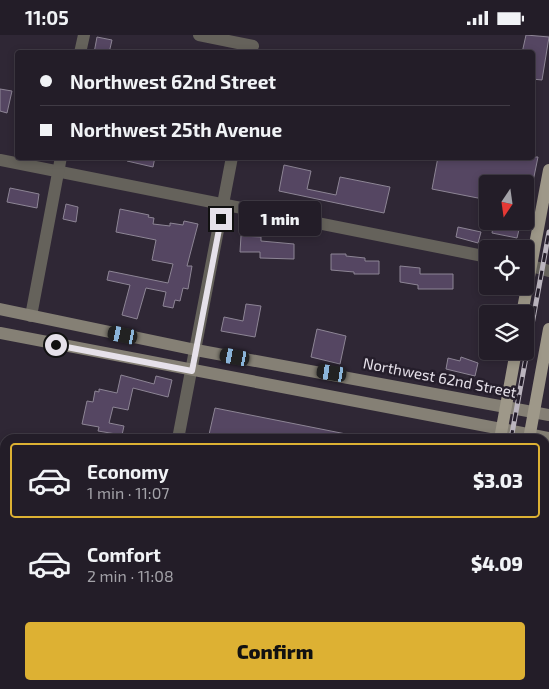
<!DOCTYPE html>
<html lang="en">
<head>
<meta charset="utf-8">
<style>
  :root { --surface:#231d28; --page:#2b2630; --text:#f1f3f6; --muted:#a3a2a8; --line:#403b45; --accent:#ddb133 }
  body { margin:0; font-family:"Exo 2",sans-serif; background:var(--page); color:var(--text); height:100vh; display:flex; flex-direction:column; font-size:19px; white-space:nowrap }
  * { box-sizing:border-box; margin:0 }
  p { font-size:16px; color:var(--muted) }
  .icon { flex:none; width:28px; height:28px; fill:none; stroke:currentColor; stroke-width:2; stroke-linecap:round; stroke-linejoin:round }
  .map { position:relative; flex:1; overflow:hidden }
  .panel { position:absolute; left:0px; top:399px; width:550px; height:256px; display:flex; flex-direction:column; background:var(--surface); border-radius:15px 15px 0 0; box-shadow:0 2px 8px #0003,0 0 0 1px var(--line) }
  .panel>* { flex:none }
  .top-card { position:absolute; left:15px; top:15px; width:520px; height:110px; border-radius:5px; box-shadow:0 2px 8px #0003,0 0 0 1px var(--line); display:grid; align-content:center; height:110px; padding:0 25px; background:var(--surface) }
  .needle { width:32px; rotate:193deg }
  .controls { position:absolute; left:479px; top:140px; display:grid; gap:10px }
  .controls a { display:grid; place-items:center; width:55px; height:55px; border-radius:5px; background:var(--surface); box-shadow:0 2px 8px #0003,0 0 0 1px var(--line); font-size:25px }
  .end { position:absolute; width:22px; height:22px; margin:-11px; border:6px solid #e6e1ea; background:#111; box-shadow:0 0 0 2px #111 }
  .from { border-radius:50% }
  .bubble { position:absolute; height:35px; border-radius:5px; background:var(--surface); box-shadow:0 2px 8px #0003,0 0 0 1px var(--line); font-size:16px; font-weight:800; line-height:35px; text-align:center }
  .car { position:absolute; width:15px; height:30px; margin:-15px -8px; border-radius:6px; box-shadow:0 0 4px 1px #0007; background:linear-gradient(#222 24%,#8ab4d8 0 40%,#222 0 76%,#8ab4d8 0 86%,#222 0) }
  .top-card b { display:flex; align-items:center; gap:18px; height:48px; font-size:19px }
  .top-card b+b { border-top:1px solid var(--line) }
  .top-card i { width:12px; height:12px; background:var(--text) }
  ul { padding:9px 0 0; list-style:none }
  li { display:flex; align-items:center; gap:15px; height:75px; margin:0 10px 8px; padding:0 15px; border:2px solid transparent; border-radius:5px }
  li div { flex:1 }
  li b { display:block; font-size:19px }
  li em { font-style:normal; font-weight:800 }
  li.current { border-color:var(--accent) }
  li>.icon { width:45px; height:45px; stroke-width:1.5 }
  .action { display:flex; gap:10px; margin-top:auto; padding:10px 25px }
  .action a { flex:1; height:58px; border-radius:5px; background:var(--accent); color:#111; font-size:20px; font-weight:800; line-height:58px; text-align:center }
  .status { display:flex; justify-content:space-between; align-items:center; height:35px; padding:0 25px; background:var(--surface); direction:ltr }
  .status svg { height:14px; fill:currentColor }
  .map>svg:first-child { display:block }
  .building { fill:#554662; stroke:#8d8595 }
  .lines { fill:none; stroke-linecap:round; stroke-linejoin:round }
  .primary-tunnel { stroke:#4a4350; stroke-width:12; stroke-dasharray:12 6; stroke-linecap:butt }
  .street { stroke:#65625b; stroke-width:12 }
  .secondary { stroke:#858075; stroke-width:12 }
  .primary { stroke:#9e9889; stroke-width:12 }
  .rail-casing { stroke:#bbb5bf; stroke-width:5 }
  .rail { stroke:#251e2b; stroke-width:3; stroke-dasharray:9; stroke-linecap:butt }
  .route { stroke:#e6e1ea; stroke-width:6 }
  .labels { text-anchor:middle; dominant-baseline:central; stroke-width:5; stroke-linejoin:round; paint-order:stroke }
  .street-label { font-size:15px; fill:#e6e1ea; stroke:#251e2b }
</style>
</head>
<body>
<div class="status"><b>11:05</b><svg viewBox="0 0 49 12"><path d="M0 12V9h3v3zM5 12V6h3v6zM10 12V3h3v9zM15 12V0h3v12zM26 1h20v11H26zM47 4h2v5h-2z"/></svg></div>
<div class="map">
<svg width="549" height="654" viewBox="0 0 549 654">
  <rect width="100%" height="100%" fill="#2f2735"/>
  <!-- building -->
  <g class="building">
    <path d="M 526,0 L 549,2 L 542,45 L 532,44 L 532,18 L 522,18 Z"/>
    <path d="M 97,2 L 112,5 L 109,18 L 94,18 Z"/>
    <path d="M 0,54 L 12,56 L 7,78 L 0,76 Z"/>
    <path d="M 128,122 L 155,122 L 153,132 L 127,126 Z"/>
    <path d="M 438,122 L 538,122 L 529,166 L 525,166 L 525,149 L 491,144 L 490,149 L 488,149 L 488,165 L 432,154 Z"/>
    <path d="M 284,130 L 311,136 L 307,154 L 336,160 L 340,142 L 390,152 L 384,178 L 279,156 Z"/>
    <path d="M 10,153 L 39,159 L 37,173 L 7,167 Z"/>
    <path d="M 66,169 L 78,172 L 76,187 L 63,184 Z"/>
    <path d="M 120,174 L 149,180 L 148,182 L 154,183 L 153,189 L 170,191 L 170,188 L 183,190 L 184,186 L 198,189 L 187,231 L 192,231 L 188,254 L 183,253 L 180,266 L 175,265 L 173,273 L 163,271 L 166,257 L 146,253 L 137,284 L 122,280 L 130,250 L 107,245 L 109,236 L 168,248 L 173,229 L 152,225 L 156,205 L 116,197 Z"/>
    <path d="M 494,186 L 521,186 L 517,203 L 492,198 Z"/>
    <path d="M 458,192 L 481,197 L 478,208 L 456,202 Z"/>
    <path d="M 241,201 L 261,202 L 261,206 L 294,209 L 294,224 L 260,223 L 260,217 L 240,217 Z"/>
    <path d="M 331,219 L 346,219 L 346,221 L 365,223 L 365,226 L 379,226 L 379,239 L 354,239 L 354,237 L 331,235 Z"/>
    <path d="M 400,231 L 420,233 L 420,239 L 453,239 L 453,254 L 418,254 L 418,250 L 400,247 Z"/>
    <path d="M 246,269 L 261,271 L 255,302 L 221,296 L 224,282 L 243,286 Z"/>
    <path d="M 317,294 L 346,301 L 340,329 L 311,322 Z"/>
    <path d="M 461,322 L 478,328 L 475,341 L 446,334 L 448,323 L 460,326 Z"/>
    <path d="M 121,340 L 154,349 L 156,341 L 172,345 L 168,362 L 133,353 L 128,375 L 113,372 L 109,388 L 124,391 L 122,400 L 98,396 L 99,392 L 82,389 L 87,366 L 93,367 L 95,356 L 99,357 L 99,354 L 117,358 Z"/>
    <path d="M 215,373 L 351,400 L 351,404 L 208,404 Z"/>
  </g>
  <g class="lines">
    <!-- primary-tunnel -->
    <path class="primary-tunnel" d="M 481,654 L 482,650"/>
    <!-- street -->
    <g class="street">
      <path d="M 199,0 L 253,11"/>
      <path d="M 80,18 L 84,0"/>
      <path d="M 0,125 L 488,222"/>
      <path d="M 525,229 L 549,236"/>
      <path d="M 31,281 L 61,122"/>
      <path d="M 178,404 L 232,122"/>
      <path d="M 0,461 L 5,462"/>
      <path d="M 0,631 L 5,632"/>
      <path d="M 95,650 L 112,653 L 121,650"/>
      <path d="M 156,650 L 177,654"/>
      <path d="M 131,654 L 132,650"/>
    </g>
    <!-- secondary -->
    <g class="secondary">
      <path d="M 0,274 L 196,315 L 549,380"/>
      <path d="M 0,298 L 549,403"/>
    </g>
    <!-- primary -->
    <g class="primary">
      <path d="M 522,279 L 549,135"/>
      <path d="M 500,404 L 516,316"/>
      <path d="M 529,404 L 549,294"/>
      <path d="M 453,654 L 453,650"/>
    </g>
    <defs>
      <g id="rail">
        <path d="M 511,404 L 549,197"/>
        <path d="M 471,654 L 472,650"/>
      </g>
    </defs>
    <!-- rail casing -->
    <use href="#rail" class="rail-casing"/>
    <!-- rail -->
    <use href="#rail" class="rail"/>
  </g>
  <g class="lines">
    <!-- route -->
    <path class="route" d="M 56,310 L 192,336 L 221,184"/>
  </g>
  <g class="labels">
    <!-- street labels -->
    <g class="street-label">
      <text transform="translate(440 342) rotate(11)">Northwest 62nd Street</text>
    </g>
  </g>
</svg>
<div class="controls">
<a><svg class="needle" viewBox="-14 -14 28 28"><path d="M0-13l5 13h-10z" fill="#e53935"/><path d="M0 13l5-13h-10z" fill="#a3a2a8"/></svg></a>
<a><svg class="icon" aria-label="locate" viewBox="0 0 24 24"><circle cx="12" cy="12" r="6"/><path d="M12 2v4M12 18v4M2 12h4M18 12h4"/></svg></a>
<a><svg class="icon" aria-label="layers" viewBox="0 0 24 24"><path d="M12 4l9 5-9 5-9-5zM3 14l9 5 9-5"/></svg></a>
</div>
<i class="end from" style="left:56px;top:310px"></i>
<i class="end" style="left:221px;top:184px"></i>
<div class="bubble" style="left:239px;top:166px;width:82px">1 min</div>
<i class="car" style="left:123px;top:300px;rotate:282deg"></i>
<i class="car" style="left:235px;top:322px;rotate:280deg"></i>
<i class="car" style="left:332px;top:338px;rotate:279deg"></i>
<div class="top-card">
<b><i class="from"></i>Northwest 62nd Street</b>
<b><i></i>Northwest 25th Avenue</b>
</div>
<section class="panel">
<ul>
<li class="current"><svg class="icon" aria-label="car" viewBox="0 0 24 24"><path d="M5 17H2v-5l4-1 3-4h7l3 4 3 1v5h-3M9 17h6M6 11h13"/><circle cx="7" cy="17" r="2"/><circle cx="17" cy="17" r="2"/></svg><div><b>Economy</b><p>1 min · 11:07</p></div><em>$3.03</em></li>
<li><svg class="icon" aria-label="car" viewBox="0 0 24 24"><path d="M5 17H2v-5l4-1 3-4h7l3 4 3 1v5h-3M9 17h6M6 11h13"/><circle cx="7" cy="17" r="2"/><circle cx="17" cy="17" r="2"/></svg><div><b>Comfort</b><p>2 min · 11:08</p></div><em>$4.09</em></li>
</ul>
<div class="action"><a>Confirm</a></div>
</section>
</div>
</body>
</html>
